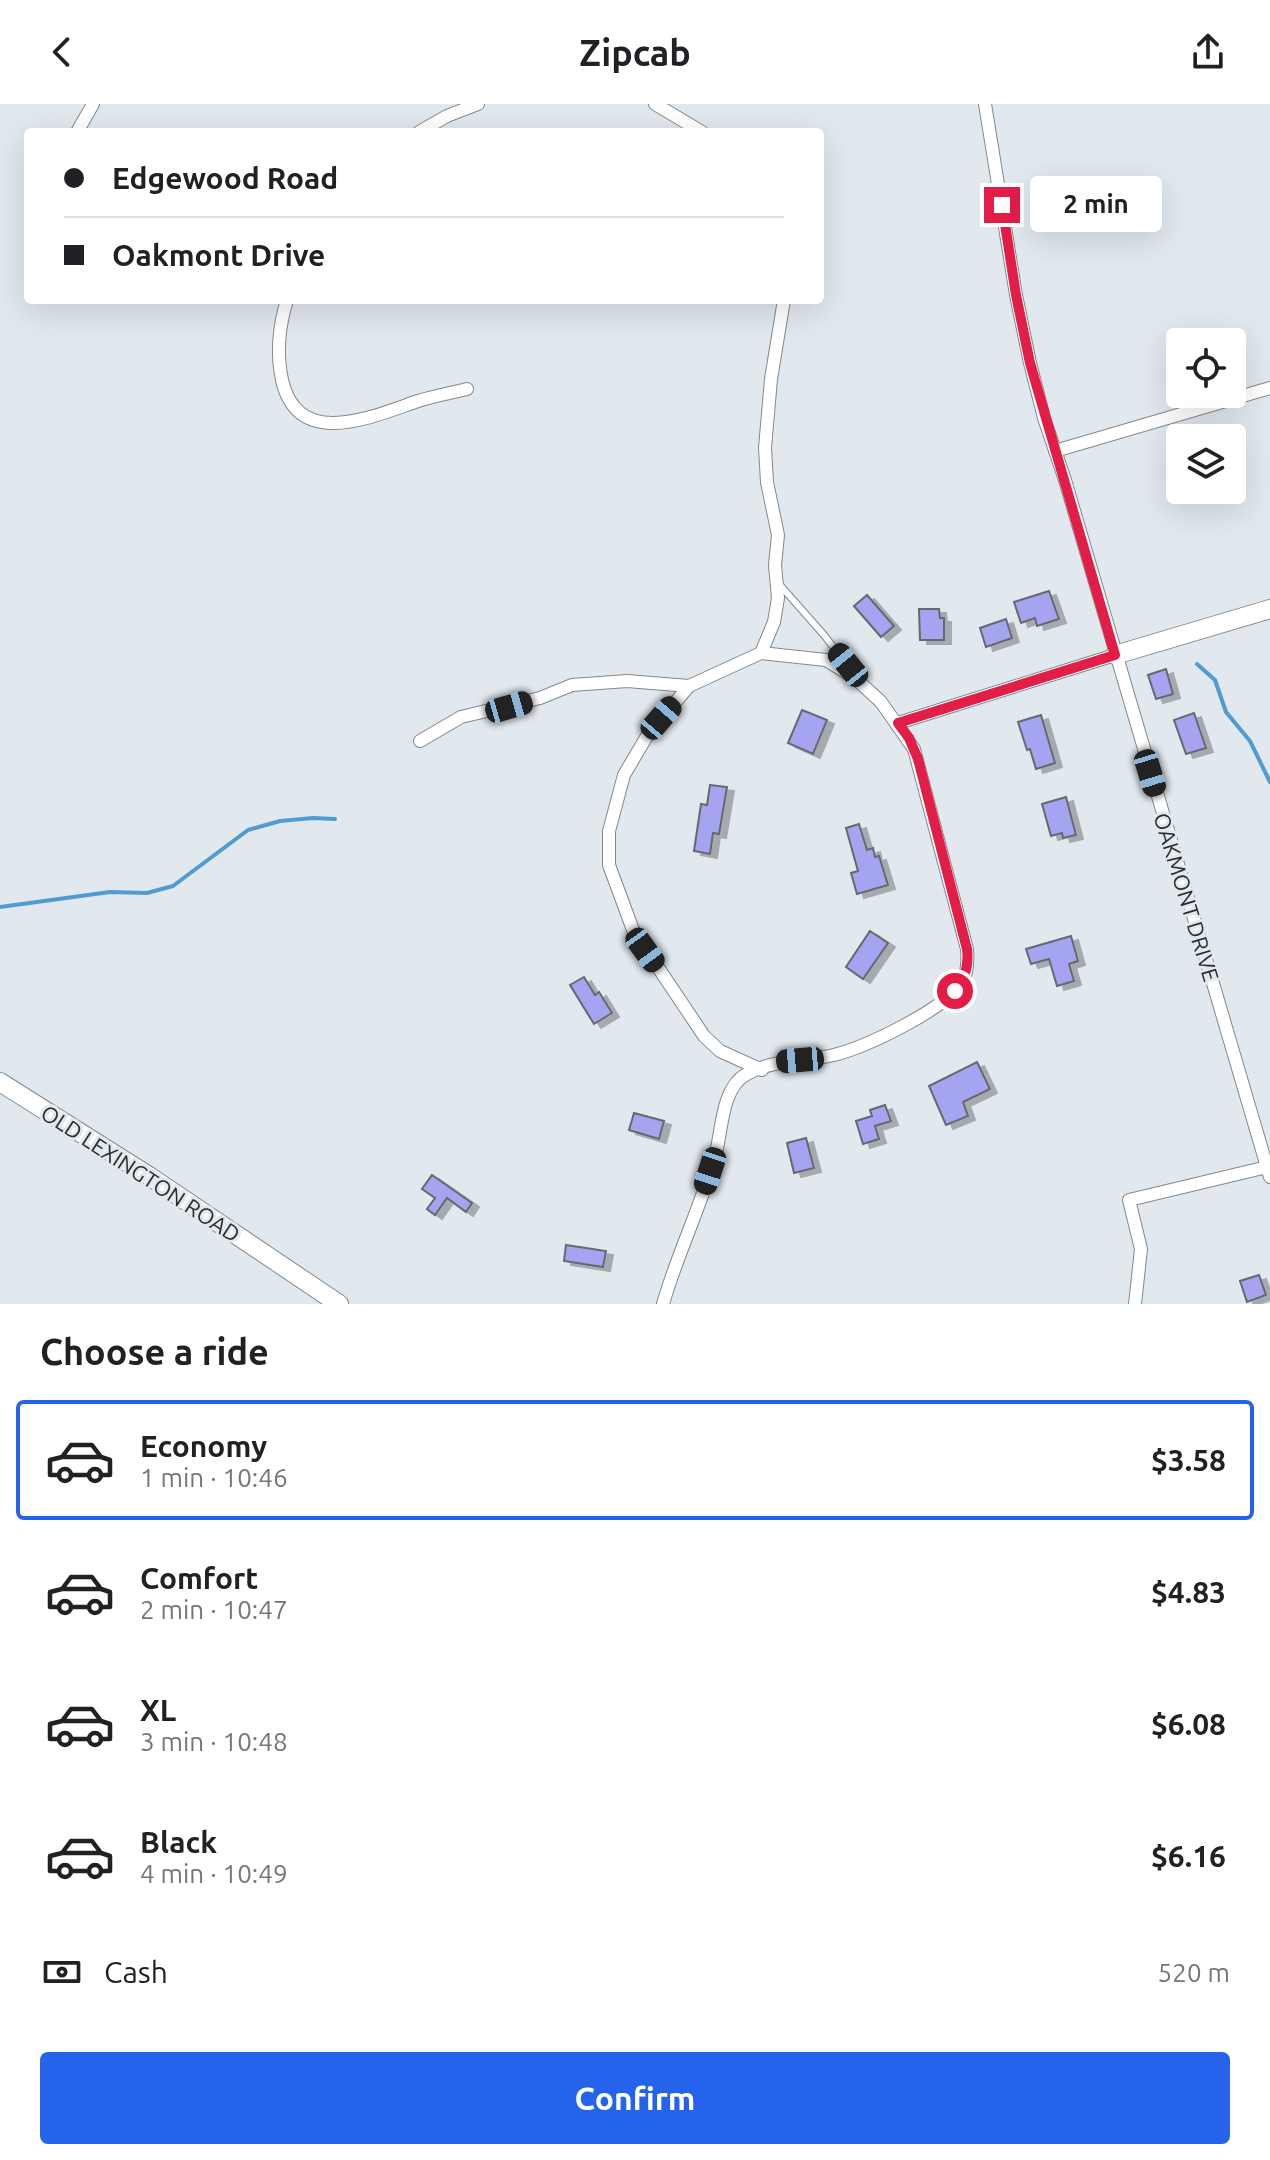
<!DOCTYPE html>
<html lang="en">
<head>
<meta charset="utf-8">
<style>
  :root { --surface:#fff; --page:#f6f6f6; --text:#202124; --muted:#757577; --line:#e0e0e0; --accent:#2563eb }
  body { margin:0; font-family:Ubuntu,sans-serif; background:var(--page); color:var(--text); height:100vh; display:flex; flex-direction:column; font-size:30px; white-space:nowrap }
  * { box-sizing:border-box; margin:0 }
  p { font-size:26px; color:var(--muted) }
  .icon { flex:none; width:44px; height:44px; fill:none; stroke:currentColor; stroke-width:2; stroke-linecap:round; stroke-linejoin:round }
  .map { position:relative; height:1200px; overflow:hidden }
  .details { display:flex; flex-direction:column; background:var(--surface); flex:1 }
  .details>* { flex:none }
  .top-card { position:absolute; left:24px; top:24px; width:800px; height:176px; border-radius:8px; box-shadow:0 8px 32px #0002; display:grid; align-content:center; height:176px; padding:0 40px; background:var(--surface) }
  .fabs { position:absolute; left:1166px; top:224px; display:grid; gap:16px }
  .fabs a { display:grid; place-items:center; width:80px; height:80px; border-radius:8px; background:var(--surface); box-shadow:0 8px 32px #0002; font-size:40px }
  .end { position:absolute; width:36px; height:36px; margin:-18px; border:10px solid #e11d48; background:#fff; box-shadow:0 0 0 4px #fff }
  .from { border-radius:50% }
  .bubble { position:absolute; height:56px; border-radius:8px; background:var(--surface); box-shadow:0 8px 32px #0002; font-size:26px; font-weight:700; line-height:56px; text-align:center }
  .car { position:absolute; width:24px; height:48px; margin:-24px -12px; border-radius:10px; box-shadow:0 0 6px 2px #0007; background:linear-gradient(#222 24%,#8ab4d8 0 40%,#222 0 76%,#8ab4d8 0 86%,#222 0) }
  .top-card b { display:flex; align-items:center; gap:28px; height:76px; font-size:30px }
  .top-card b+b { border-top:2px solid var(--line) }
  .top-card i { width:20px; height:20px; background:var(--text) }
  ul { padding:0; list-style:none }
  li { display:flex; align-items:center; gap:24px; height:120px; margin:0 16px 12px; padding:0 24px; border:4px solid transparent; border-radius:8px }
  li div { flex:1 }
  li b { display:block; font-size:30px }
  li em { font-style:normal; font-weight:700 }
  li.selected { border-color:var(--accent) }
  li>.icon { width:72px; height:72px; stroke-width:1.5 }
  h2 { padding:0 40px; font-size:36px; line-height:96px }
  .pay { display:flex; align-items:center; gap:20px; height:88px; padding:0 40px; font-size:30px }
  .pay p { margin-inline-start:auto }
  .cta { display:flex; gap:16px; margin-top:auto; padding:16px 40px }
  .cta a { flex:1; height:92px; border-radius:8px; background:var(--accent); color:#fff; font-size:32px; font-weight:700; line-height:92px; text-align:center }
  header { display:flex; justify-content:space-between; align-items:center; height:104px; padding:0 40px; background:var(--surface); font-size:36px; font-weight:700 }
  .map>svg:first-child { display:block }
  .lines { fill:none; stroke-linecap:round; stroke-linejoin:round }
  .stream { stroke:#4f9bd2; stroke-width:4 }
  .building { fill:#a5a4f1; stroke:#67676e; stroke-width:2; filter:url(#shadow) }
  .lane-casing { stroke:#82898e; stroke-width:8 }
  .street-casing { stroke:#82898e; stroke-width:14 }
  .secondary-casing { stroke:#82898e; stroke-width:20 }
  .lane { stroke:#fff; stroke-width:6 }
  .street { stroke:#fff; stroke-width:12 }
  .secondary { stroke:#fff; stroke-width:18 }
  .route { stroke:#e11d48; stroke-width:10 }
  .labels { text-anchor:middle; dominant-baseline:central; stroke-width:6; stroke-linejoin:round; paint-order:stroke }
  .street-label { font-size:22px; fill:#292c2e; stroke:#e1e8ee }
</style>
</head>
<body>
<header><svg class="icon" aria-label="back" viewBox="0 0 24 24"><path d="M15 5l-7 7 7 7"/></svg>Zipcab<svg class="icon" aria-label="share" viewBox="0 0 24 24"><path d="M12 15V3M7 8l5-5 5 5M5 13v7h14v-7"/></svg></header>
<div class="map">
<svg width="1270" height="1200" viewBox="0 0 1270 1200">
  <defs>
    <filter id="shadow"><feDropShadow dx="7" dy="4" stdDeviation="0" flood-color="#0004"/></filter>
  </defs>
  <rect width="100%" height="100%" fill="#e1e8ee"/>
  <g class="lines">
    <!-- stream -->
    <g class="stream">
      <path d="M 1197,560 L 1215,576 L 1226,608 L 1250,637 L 1270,678"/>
      <path d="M 0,803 L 110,788 L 147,789 L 173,782 L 248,726 L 280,717 L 313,714 L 335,715"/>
    </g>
  </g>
  <!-- building -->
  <g class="building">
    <path d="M 1049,487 L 1059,515 L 1037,522 L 1035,514 L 1021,519 L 1014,498 Z"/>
    <path d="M 867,491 L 894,522 L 881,533 L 854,502 Z"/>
    <path d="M 919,505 L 939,505 L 940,514 L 944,514 L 944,536 L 920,536 Z"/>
    <path d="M 1006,515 L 1012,534 L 986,543 L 980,524 Z"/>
    <path d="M 1166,565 L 1173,590 L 1156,595 L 1148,571 Z"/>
    <path d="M 802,606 L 827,616 L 813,650 L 788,639 Z"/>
    <path d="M 1194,609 L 1206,644 L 1186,650 L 1174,616 Z"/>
    <path d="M 1041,611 L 1055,659 L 1036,665 L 1030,645 L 1027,646 L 1018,618 Z"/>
    <path d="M 710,681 L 727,683 L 719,730 L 713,729 L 710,750 L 694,747 L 701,700 L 707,701 Z"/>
    <path d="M 1066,693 L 1076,731 L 1063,734 L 1062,729 L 1051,732 L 1042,700 Z"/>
    <path d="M 859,720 L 867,746 L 873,744 L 875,753 L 879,752 L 888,781 L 857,790 L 851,769 L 858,767 L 846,724 Z"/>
    <path d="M 870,827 L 888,839 L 863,875 L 846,863 Z"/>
    <path d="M 1071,832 L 1078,857 L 1069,860 L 1074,877 L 1057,882 L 1049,855 L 1031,860 L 1026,845 Z"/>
    <path d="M 584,873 L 595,891 L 599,888 L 612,909 L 594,920 L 570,881 Z"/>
    <path d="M 977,958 L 990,985 L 963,998 L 968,1012 L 946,1021 L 929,982 Z"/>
    <path d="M 885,1001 L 891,1017 L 875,1022 L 879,1035 L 863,1040 L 856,1017 L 872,1012 L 870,1006 Z"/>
    <path d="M 634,1009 L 664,1017 L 659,1035 L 629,1026 Z"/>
    <path d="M 806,1034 L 814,1064 L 794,1069 L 787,1039 Z"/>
    <path d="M 432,1071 L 472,1099 L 466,1108 L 447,1094 L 435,1111 L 427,1105 L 435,1094 L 422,1085 Z"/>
    <path d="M 566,1141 L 606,1147 L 603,1163 L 564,1157 Z"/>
    <path d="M 1259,1171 L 1266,1191 L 1247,1198 L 1240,1177 Z"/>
  </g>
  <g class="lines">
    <defs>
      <path id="lane" d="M 779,480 L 824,531 L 854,570"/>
      <g id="street">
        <path d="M 655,0 L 702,28"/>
        <path d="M 985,0 L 1016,191 L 1030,259 L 1044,314 L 1065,376 L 1270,1073"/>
        <path d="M 77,28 L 93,0"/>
        <path d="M 419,28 L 447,12 L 478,0"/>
        <path d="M 287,196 C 279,222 276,248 282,276 C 298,347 374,312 418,297 C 434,292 451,289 467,285"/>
        <path d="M 1055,347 L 1270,284"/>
        <path d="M 761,549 L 774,518 L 778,494 L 775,461 L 778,431 L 767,378 L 765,344 L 771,275 L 784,196"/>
        <path d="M 689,582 L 647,632 L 624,671 L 609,727 L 609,761 L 633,826 L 704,932 L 720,947 L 762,966"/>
        <path d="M 898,619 L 1115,551"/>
        <path d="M 420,637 L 461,613 L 540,594 L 572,581 L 627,577 L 689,582 L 761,549 L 826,556 L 855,574 L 881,598 L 914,645 L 967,845 C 968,857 968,870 961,880 C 941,907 866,943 834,951 C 804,958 772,955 745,971 C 723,984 722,1022 717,1044 C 704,1097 678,1147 663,1200"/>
        <path d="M 1135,1200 L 1141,1145 L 1129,1096 L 1267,1063"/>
      </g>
      <g id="secondary">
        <path d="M 1115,551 L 1270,505"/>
        <path d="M 0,978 L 149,1072 L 339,1200"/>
      </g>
    </defs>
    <!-- lane casing -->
    <use href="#lane" class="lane-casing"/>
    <!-- street casing -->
    <use href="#street" class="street-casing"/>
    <!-- secondary casing -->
    <use href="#secondary" class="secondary-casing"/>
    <!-- lane -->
    <use href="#lane" class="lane"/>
    <!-- street -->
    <use href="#street" class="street"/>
    <!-- secondary -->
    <use href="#secondary" class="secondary"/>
  </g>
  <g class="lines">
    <!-- route -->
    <path class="route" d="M 955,887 C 966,874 969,861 967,845 L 918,655 L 909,634 L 898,619 L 1115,551 L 1030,259 L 1016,191 L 1002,101"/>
  </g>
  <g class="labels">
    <!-- street labels -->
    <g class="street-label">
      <text transform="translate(1187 793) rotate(73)">OAKMONT DRIVE</text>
      <text transform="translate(141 1069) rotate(33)">OLD LEXINGTON ROAD</text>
    </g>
  </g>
</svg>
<div class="fabs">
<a><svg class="icon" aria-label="locate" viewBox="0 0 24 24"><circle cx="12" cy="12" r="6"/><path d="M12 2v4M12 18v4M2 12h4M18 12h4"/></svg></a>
<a><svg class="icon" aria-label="layers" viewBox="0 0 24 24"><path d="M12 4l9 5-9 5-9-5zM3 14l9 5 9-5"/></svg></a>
</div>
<i class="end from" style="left:955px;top:887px"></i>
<i class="end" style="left:1002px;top:101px"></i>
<div class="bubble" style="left:1030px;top:72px;width:132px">2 min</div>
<i class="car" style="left:848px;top:561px;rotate:321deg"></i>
<i class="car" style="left:509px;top:603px;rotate:74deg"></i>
<i class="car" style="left:661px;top:614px;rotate:41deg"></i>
<i class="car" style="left:1150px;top:669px;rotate:163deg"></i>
<i class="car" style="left:645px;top:846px;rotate:144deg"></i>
<i class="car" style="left:800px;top:956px;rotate:265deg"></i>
<i class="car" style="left:710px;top:1067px;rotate:198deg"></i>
<div class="top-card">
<b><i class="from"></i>Edgewood Road</b>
<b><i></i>Oakmont Drive</b>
</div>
</div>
<section class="details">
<h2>Choose a ride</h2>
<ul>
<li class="selected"><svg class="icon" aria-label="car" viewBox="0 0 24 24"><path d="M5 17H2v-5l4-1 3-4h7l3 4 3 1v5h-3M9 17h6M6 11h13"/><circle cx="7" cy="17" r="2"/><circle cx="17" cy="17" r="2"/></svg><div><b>Economy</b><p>1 min · 10:46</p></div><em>$3.58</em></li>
<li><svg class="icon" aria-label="car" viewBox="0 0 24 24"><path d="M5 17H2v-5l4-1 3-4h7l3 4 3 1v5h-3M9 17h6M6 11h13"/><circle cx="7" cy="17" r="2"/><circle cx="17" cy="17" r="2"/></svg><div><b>Comfort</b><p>2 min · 10:47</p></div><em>$4.83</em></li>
<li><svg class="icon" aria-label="car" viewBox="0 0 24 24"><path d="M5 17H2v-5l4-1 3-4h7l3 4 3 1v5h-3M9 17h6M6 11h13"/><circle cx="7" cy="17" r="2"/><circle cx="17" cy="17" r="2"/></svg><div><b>XL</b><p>3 min · 10:48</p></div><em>$6.08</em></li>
<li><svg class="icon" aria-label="car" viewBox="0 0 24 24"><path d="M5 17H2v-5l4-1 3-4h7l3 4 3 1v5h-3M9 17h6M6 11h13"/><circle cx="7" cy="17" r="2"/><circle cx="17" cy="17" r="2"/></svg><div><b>Black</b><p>4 min · 10:49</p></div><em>$6.16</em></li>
</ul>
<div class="pay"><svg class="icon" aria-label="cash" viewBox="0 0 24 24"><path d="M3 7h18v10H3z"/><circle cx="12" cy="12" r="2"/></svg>Cash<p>520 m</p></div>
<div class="cta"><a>Confirm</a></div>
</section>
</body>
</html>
